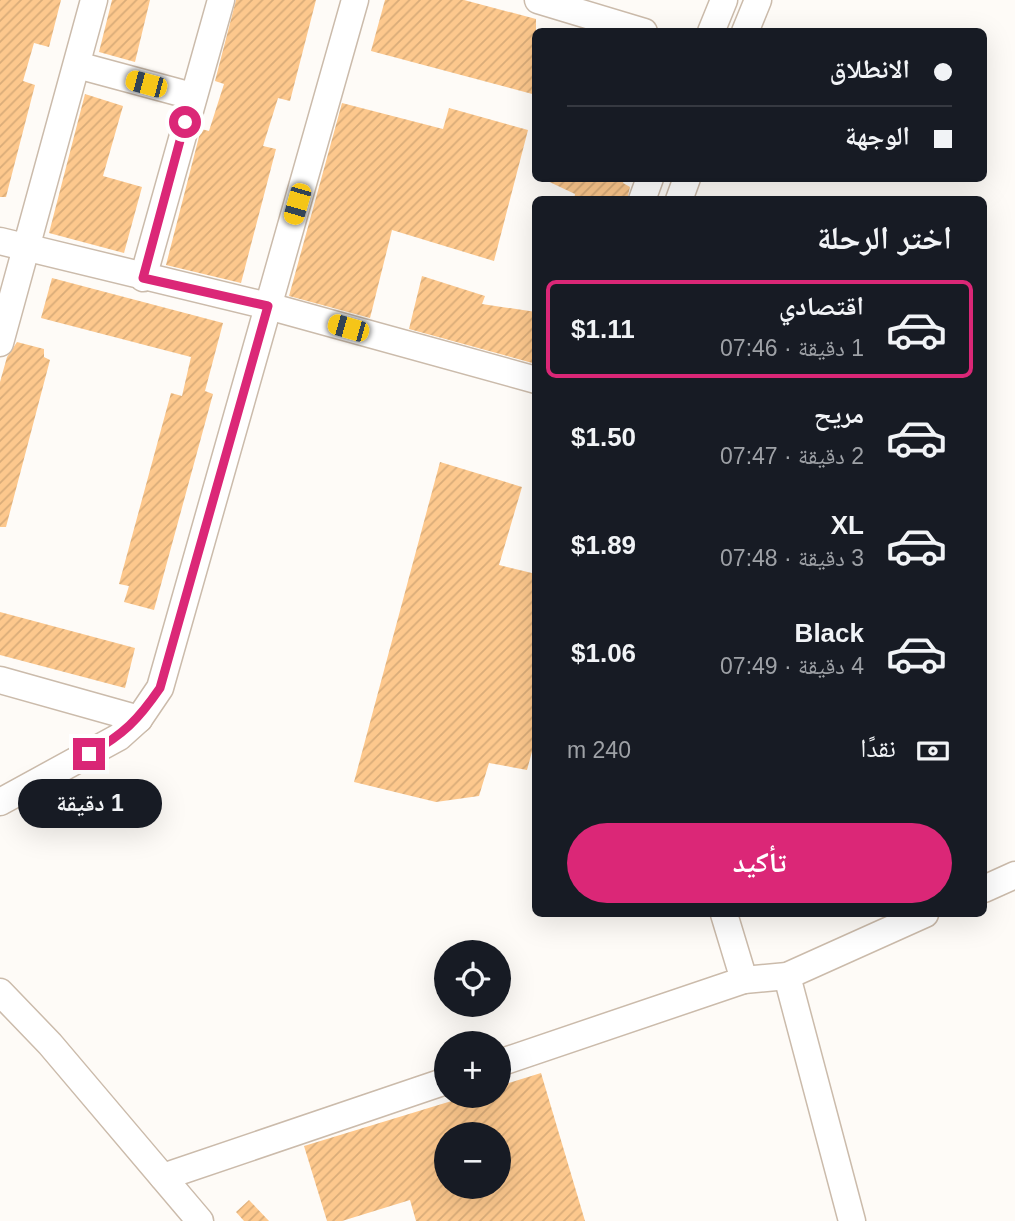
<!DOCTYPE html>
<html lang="ar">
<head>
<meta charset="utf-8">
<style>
  :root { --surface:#171b24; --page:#242831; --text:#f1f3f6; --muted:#9ea1a6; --line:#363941; --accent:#db2777 }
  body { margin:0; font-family:Helvetica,"Noto Naskh Arabic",sans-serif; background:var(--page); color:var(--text); direction:rtl; height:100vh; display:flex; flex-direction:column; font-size:26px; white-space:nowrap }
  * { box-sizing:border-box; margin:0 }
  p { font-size:23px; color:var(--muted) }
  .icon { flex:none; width:38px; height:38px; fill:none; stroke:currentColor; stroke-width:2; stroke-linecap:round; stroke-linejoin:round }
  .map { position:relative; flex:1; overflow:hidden; direction:ltr }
  .drawer { position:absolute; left:532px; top:196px; width:455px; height:721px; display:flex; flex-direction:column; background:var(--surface); border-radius:10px; box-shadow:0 7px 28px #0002; direction:rtl }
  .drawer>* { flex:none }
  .hud { position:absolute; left:532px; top:28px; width:455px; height:154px; border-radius:10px; box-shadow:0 7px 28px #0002; direction:rtl; display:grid; align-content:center; height:154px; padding:0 35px; background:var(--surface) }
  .buttons { position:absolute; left:434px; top:940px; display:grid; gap:14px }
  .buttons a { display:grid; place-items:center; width:77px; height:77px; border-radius:50%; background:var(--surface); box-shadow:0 7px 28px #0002; font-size:35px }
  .end { position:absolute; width:32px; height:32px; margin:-16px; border:9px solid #db2777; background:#fff; box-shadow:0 0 0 4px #fff }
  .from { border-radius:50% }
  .bubble { position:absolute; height:49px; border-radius:24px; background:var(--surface); box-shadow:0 7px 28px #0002; font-size:23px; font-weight:700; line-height:49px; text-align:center; direction:rtl }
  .car { position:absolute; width:21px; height:42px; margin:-21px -10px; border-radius:9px; box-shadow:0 0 5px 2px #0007; background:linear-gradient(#f5c518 24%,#345 0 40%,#f5c518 0 76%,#345 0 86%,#f5c518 0) }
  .hud b { display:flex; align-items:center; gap:24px; height:66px; font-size:26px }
  .hud b+b { border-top:2px solid var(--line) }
  .hud i { width:18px; height:18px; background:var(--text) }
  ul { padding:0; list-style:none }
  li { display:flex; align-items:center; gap:21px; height:98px; margin:0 14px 10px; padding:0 21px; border:4px solid transparent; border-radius:10px }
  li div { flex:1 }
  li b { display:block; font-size:26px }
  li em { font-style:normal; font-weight:700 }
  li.active { border-color:var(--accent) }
  li>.icon { width:63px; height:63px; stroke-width:1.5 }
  h2 { padding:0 35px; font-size:32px; line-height:84px }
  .pay { display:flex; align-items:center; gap:18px; height:77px; padding:0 35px; font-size:26px }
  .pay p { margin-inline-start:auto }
  .action { display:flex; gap:14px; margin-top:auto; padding:14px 35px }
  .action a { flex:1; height:80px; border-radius:42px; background:var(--accent); color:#fff; font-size:28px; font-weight:700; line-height:80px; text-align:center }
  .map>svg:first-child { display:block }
  .building { fill:url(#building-hatch); fill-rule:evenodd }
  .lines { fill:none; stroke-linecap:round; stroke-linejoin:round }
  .minor-casing { stroke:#cbbbab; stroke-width:29 }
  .minor { stroke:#fff; stroke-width:26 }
  .route { stroke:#db2777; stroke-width:9 }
</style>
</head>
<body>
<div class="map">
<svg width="1015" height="1221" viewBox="0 0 1015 1221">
  <defs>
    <pattern id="building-hatch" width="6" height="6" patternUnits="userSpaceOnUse" patternTransform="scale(1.75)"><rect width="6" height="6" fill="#fdc88d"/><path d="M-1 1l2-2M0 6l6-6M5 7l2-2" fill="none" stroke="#d9ac79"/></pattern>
  </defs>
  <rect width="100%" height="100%" fill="#fefbf7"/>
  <!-- building -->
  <g class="building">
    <path d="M 0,0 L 61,0 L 49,47 L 34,43 L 23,81 L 35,85 L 6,197 L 0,197 Z"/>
    <path d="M 112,0 L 150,0 L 135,62 L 99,52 Z"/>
    <path d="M 236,0 L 316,0 L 290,101 L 278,98 L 263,146 L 276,149 L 241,283 L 166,265 L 201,129 L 209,131 L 224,84 L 215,81 Z"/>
    <path d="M 385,0 L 464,0 L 536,19 L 536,95 L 371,51 Z"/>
    <path d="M 85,94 L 123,106 L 103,176 L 142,187 L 124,253 L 49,233 Z"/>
    <path d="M 342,103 L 443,129 L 449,108 L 528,130 L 494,261 L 392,230 L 370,318 L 289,296 Z"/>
    <path d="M 541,178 L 625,178 L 623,183 L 630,187 L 627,200 L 574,200 L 575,194 Z"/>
    <path d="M 422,276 L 485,296 L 482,304 L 536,312 L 536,364 L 409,329 Z"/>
    <path d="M 52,278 L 223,323 L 205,391 L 213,394 L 154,610 L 124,602 L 129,586 L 119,584 L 171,393 L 182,396 L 191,357 L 41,318 Z"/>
    <path d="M 17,342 L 44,349 L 44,357 L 50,360 L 6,527 L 0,527 L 0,382 L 7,357 Z"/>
    <path d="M 440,462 L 522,487 L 499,565 L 536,574 L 536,737 L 527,770 L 489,763 L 479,796 L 436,802 L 354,782 Z"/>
    <path d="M 0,612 L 135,648 L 125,688 L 0,655 Z"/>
    <path d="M 541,1073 L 585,1221 L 416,1221 L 410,1200 L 342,1221 L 327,1221 L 304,1146 L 468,1096 L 499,1096 L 499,1086 ZM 446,1134 L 499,1134 L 499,1186 L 446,1186 Z"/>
    <path d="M 249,1200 L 269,1221 L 244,1221 L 236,1212 Z"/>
  </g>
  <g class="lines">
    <defs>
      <g id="minor">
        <path d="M 538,0 L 644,32"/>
        <path d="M 711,32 L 724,0"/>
        <path d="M 745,32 L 758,0"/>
        <path d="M 77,65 L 192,96"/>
        <path d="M 642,200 L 650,178"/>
        <path d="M 679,200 L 687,178"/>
        <path d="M 0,241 L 268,306 L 536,380"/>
        <path d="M 143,278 L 221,0"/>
        <path d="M 0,343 L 94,0"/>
        <path d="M 0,680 L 139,719"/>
        <path d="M 0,802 L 119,737 L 139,719 L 160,688 L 355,0"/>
        <path d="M 984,889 L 1015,875"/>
        <path d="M 787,976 L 852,1221"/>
        <path d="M 744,980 L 787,976 L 925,914"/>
        <path d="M 0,992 L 50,1044 L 200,1221"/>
        <path d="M 499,1063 L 744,980 L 724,914"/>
        <path d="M 163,1177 L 446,1081"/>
      </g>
    </defs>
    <!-- minor casing -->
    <use href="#minor" class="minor-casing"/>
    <!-- minor -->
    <use href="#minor" class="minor"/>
  </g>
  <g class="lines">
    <!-- route -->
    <path class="route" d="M 89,754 C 124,734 138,720 160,688 L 268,306 L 143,278 L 185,122"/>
  </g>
</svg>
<div class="buttons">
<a><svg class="icon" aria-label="locate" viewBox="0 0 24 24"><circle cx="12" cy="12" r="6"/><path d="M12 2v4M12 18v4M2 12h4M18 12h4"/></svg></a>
<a>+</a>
<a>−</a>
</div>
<i class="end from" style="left:185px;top:122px"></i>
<i class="end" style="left:89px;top:754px"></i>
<div class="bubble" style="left:18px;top:779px;width:144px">1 دقيقة</div>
<i class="car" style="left:146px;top:84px;rotate:285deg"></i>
<i class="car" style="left:297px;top:204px;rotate:196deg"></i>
<i class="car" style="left:348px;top:328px;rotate:286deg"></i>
<div class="hud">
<b><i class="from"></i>الانطلاق</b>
<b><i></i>الوجهة</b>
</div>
<section class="drawer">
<h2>اختر الرحلة</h2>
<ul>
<li class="active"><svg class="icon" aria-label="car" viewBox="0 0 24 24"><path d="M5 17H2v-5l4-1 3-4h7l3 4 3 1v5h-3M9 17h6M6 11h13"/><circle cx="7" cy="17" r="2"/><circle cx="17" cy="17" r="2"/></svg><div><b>اقتصادي</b><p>1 دقيقة · 07:46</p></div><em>$1.11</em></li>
<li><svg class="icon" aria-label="car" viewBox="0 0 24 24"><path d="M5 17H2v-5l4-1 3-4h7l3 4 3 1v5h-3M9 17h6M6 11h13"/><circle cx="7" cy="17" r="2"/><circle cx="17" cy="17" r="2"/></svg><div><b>مريح</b><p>2 دقيقة · 07:47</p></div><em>$1.50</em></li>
<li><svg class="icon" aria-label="car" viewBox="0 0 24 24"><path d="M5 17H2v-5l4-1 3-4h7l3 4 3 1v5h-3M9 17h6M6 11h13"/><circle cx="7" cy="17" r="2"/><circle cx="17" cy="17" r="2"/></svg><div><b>XL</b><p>3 دقيقة · 07:48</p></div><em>$1.89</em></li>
<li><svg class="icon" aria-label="car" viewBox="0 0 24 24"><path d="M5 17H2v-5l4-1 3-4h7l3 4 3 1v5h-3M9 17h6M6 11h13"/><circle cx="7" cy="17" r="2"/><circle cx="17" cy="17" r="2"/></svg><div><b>Black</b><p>4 دقيقة · 07:49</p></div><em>$1.06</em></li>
</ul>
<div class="pay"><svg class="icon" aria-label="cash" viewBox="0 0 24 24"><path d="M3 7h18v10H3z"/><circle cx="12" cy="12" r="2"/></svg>نقدًا<p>240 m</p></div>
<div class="action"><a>تأكيد</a></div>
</section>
</div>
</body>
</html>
